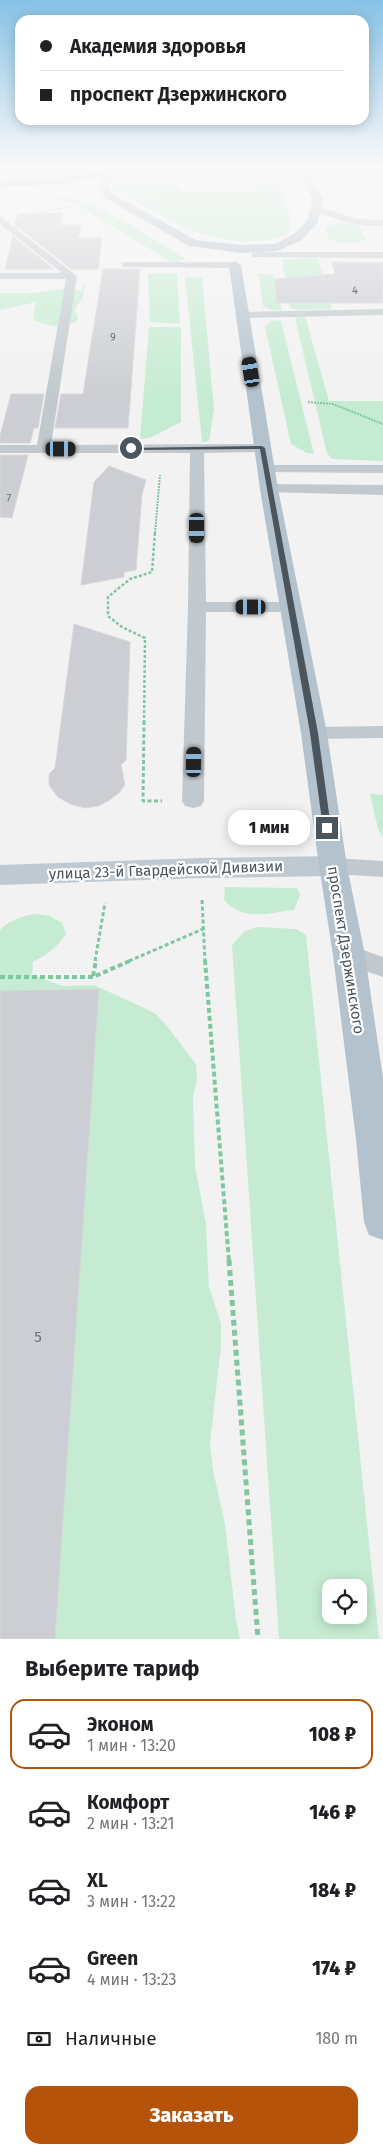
<!DOCTYPE html>
<html lang="ru">
<head>
<meta charset="utf-8">
<style>
  :root { --surface:#fff; --page:#f2f2f2; --text:#202124; --muted:#757577; --line:#e0e0e0; --accent:#b45309 }
  body { margin:0; font-family:"Fira Sans",sans-serif; background:var(--page); color:var(--text); height:100vh; display:flex; flex-direction:column; font-size:19px; white-space:nowrap }
  * { box-sizing:border-box; margin:0 }
  p { font-size:16px; color:var(--muted) }
  .icon { flex:none; width:28px; height:28px; fill:none; stroke:currentColor; stroke-width:2; stroke-linecap:round; stroke-linejoin:round }
  .map { position:relative; height:1639px; overflow:hidden }
  .sheet { display:flex; flex-direction:column; background:var(--surface); flex:1 }
  .sheet>* { flex:none }
  .guide { position:absolute; left:15px; top:15px; width:354px; height:110px; border-radius:15px; box-shadow:0 2px 12px #0003; display:grid; align-content:center; height:110px; padding:0 25px; background:var(--surface) }
  .controls { position:absolute; left:322px; top:1579px; display:grid; gap:10px }
  .controls a { display:grid; place-items:center; width:45px; height:45px; border-radius:10px; background:var(--surface); box-shadow:0 2px 12px #0003; font-size:25px }
  .end { position:absolute; width:22px; height:22px; margin:-11px; border:6px solid #4b555d; background:#fff; box-shadow:0 0 0 2px #fff }
  .from { border-radius:50% }
  .bubble { position:absolute; height:35px; border-radius:15px; background:var(--surface); box-shadow:0 2px 12px #0003; font-size:16px; font-weight:800; line-height:35px; text-align:center }
  .car { position:absolute; width:15px; height:30px; margin:-15px -8px; border-radius:6px; box-shadow:0 0 4px 1px #0007; background:linear-gradient(#222 24%,#8ab4d8 0 40%,#222 0 76%,#8ab4d8 0 86%,#222 0) }
  .guide b { display:flex; align-items:center; gap:18px; height:48px; font-size:19px }
  .guide b+b { border-top:1px solid var(--line) }
  .guide i { width:12px; height:12px; background:var(--text) }
  ul { padding:0; list-style:none }
  li { display:flex; align-items:center; gap:15px; height:70px; margin:0 10px 8px; padding:0 15px; border:2px solid transparent; border-radius:15px }
  li div { flex:1 }
  li b { display:block; font-size:19px }
  li em { font-style:normal; font-weight:800 }
  li.selected { border-color:var(--accent) }
  li>.icon { width:45px; height:45px; stroke-width:1.5 }
  h2 { padding:0 25px; font-size:22px; line-height:60px }
  .pay { display:flex; align-items:center; gap:12px; height:55px; padding:0 25px; font-size:19px }
  .pay p { margin-inline-start:auto }
  .button { display:flex; gap:10px; margin-top:auto; padding:10px 25px }
  .button a { flex:1; height:58px; border-radius:15px; background:var(--accent); color:#fff; font-size:20px; font-weight:800; line-height:58px; text-align:center }
  .map>svg:first-child { display:block }
  .green { fill:#c5ecd2; fill-rule:evenodd }
  .building { fill:#ccced3; stroke:#d6d8dc }
  .lines { fill:none; stroke-linecap:round; stroke-linejoin:round }
  .path-far5 { stroke:#80c7a0; stroke-width:1; stroke-dasharray:1 1; stroke-linecap:butt }
  .path-far4 { stroke:#80c7a0; stroke-width:2; stroke-dasharray:2 1; stroke-linecap:butt }
  .path-far3 { stroke:#80c7a0; stroke-width:2.5; stroke-dasharray:3 2; stroke-linecap:butt }
  .path-far2 { stroke:#80c7a0; stroke-width:3; stroke-dasharray:4 2.5; stroke-linecap:butt }
  .path-far1 { stroke:#80c7a0; stroke-width:4; stroke-dasharray:5 3; stroke-linecap:butt }
  .path { stroke:#80c7a0; stroke-width:5; stroke-dasharray:6 4; stroke-linecap:butt }
  .lane { fill:#c1c9ce; fill-rule:evenodd }
  .secondary { fill:#bfc9d1; fill-rule:evenodd }
  .primary { fill:#b4c2cd; fill-rule:evenodd }
  .route { fill:#4b555d }
  .labels { text-anchor:middle; dominant-baseline:central; stroke-width:4.5; stroke-linejoin:round; paint-order:stroke }
  .far-number-label { font-size:11px; fill:#6b737a }
  .street-label { font-size:15px; fill:#4b555d; stroke:#fff }
  .near-number-label { font-size:15px; fill:#6b737a }
</style>
</head>
<body>
<div class="map">
<svg width="383" height="1639" viewBox="0 0 383 1639">
  <rect width="100%" height="100%" fill="#f3f2f2"/>
  <!-- green -->
  <g class="green">
    <path d="M 80,167 L 108,167 C 74,180 36,175 0,176 L 0,171 L 62,171 Z"/>
    <path d="M 139,167 L 275,167 C 275,187 294,212 291,228 C 285,238 272,240 261,241 C 206,245 171,221 125,196 L 135,195 L 135,193 L 121,194 L 114,192 L 112,187 L 114,183 ZM 247,175 L 255,191 L 182,191 L 170,176 Z"/>
    <path d="M 58,196 C 89,195 157,242 186,259 L 173,263 L 77,205 L 58,199 Z"/>
    <path d="M 341,223 L 358,224 L 366,240 C 353,244 341,244 328,239 L 326,229 L 331,225 Z"/>
    <path d="M 318,258 L 332,309 L 299,310 L 290,308 L 282,259 Z"/>
    <path d="M 258,273 L 273,275 L 282,311 L 271,310 L 263,306 Z"/>
    <path d="M 148,274 L 177,274 L 180,324 L 150,322 Z"/>
    <path d="M 185,277 L 202,278 L 214,409 L 209,441 L 202,442 Z"/>
    <path d="M 85,280 L 83,297 L 75,309 L 78,319 C 67,330 48,327 35,320 L 33,317 L 36,302 L 0,310 L 0,293 L 33,293 L 68,288 L 81,291 Z"/>
    <path d="M 301,316 L 305,316 L 329,401 L 383,401 L 383,461 L 332,459 L 327,453 L 295,318 Z"/>
    <path d="M 272,320 L 281,321 L 314,454 L 307,453 L 291,444 L 265,327 Z"/>
    <path d="M 149,327 L 181,327 L 181,422 L 152,437 L 140,439 Z"/>
    <path d="M 370,794 L 383,795 L 383,837 L 378,829 Z"/>
    <path d="M 225,887 L 294,888 L 298,889 L 300,895 L 294,910 C 267,913 245,922 224,900 Z"/>
    <path d="M 34,914 L 50,916 L 62,923 L 66,934 C 57,947 47,955 33,962 L 32,975 L 63,986 L 94,985 L 140,1006 L 156,1014 L 167,1026 L 196,1064 L 197,1080 L 193,1096 L 195,1166 L 206,1224 L 209,1287 L 221,1324 L 221,1346 L 210,1444 L 213,1470 L 225,1524 L 236,1620 L 240,1639 L 0,1639 L 0,930 C 10,920 20,917 34,914 Z"/>
    <path d="M 258,927 L 296,929 L 306,935 L 379,1639 L 279,1639 L 232,945 L 245,931 ZM 331,1588 L 359,1588 L 359,1615 L 331,1615 Z"/>
  </g>
  <!-- building -->
  <g class="building">
    <path d="M 63,213 L 60,225 L 81,225 L 78,238 L 102,238 L 98,269 L 71,269 L 15,225 L 18,214 Z"/>
    <path d="M 13,236 L 54,269 L 5,269 Z"/>
    <path d="M 332,262 L 383,263 L 383,303 L 276,303 L 275,279 L 335,274 Z"/>
    <path d="M 103,269 L 140,269 L 128,428 L 55,428 L 61,394 L 83,394 Z"/>
    <path d="M 11,394 L 44,394 L 38,428 L 34,428 L 30,443 L 0,443 L 0,436 Z"/>
    <path d="M 0,455 L 28,455 L 12,518 L 0,517 Z"/>
    <path d="M 109,466 L 146,480 L 142,494 L 136,570 L 124,572 L 124,577 L 81,585 L 94,482 Z"/>
    <path d="M 74,624 L 130,642 L 126,760 L 121,765 L 125,785 L 119,793 L 108,801 L 98,806 L 85,808 L 70,804 L 58,797 L 49,785 L 49,774 L 55,768 Z"/>
    <path d="M 99,989 L 55,1639 L 0,1639 L 0,991 Z"/>
  </g>
  <g class="lines">
    <!-- path-far5 -->
    <g class="path-far5">
      <path d="M 335,167 L 348,194"/>
      <path d="M 150,171 L 276,171"/>
      <path d="M 153,171 L 150,179 L 161,179 L 181,194"/>
      <path d="M 234,176 L 237,188 L 195,185 L 193,180 Z"/>
      <path d="M 236,182 L 253,187 L 280,187"/>
      <path d="M 342,183 L 383,182"/>
      <path d="M 159,194 L 282,194 L 281,189"/>
      <path d="M 41,212 L 68,207"/>
    </g>
    <!-- path-far4 -->
    <g class="path-far4">
      <path d="M 308,402 L 333,404 L 383,424"/>
      <path d="M 155,533 L 160,475"/>
    </g>
    <!-- path-far3 -->
    <path class="path-far3" d="M 144,723 L 145,638 L 122,627 L 108,616 L 108,597 L 130,579 L 152,572 L 155,532"/>
    <!-- path-far2 -->
    <g class="path-far2">
      <path d="M 144,721 L 143,801 L 162,801"/>
      <path d="M 202,900 L 205,961"/>
      <path d="M 95,961 L 105,903"/>
      <path d="M 129,961 L 203,929"/>
    </g>
    <!-- path-far1 -->
    <g class="path-far1">
      <path d="M 205,960 L 229,1262"/>
      <path d="M 93,976 L 96,960"/>
      <path d="M 0,977 L 93,977 L 132,960"/>
    </g>
    <!-- path -->
    <path class="path" d="M 229,1260 L 258,1639"/>
    <!-- lane -->
    <g class="lane">
      <path d="M 315,206 L 358,219 L 383,220 L 383,226 L 357,225 L 312,211 L 312,207 Z"/>
      <path d="M 0,216 L 77,276 L 51,445 L 262,444 L 267,445 L 269,448 L 267,451 L 262,452 L 204,453 L 206,602 L 290,602 L 296,603 L 299,607 L 296,611 L 290,612 L 206,612 L 204,801 L 201,806 L 193,808 L 185,806 L 182,801 L 188,607 L 190,453 L 0,453 L 0,445 L 37,445 L 66,279 L 0,279 L 0,273 L 62,273 L 0,224 Z"/>
      <path d="M 256,252 L 383,252 L 383,258 L 252,257 L 252,253 Z"/>
      <path d="M 126,262 L 235,262 L 240,265 L 235,268 L 122,267 L 122,263 Z"/>
      <path d="M 383,309 L 383,315 L 243,318 L 237,315 L 243,312 Z"/>
      <path d="M 266,465 L 383,465 L 383,473 L 261,472 L 259,469 L 261,466 Z"/>
      <path d="M 269,484 L 383,485 L 383,495 L 264,492 L 261,489 L 264,486 Z"/>
      <path d="M 383,726 L 383,738 L 314,739 L 307,737 L 304,733 L 307,729 L 314,727 Z"/>
      <path d="M 333,858 L 383,861 L 383,877 L 333,874 L 325,872 L 321,866 L 325,860 Z"/>
      <path d="M 349,945 L 383,957 L 383,977 L 340,962 L 336,955 L 340,948 Z"/>
    </g>
    <!-- secondary -->
    <path class="secondary" d="M 333,856 L 343,859 L 347,866 L 343,873 L 333,876 L 202,878 L 0,885 L 0,865 L 202,858 Z"/>
    <!-- primary -->
    <g class="primary">
      <path d="M 118,167 L 130,167 L 110,182 L 108,187 L 113,194 L 196,240 L 241,245 L 275,244 L 294,234 L 307,221 L 313,199 L 296,167 L 306,167 L 323,199 L 318,222 L 302,240 L 277,251 L 241,253 L 189,246 L 105,198 L 98,187 L 103,177 L 60,184 L 0,187 L 0,181 L 75,176 Z"/>
      <path d="M 235,261 L 241,265 L 278,489 L 327,733 L 347,866 L 365,955 L 383,1078 L 383,1240 L 369,1235 L 364,1222 L 356,1139 L 333,955 L 319,866 L 301,733 L 260,489 L 229,265 Z"/>
    </g>
  </g>
  <!-- sky -->
  <linearGradient id="sky" x2="0" y2="1"><stop stop-color="#87c2e6"/><stop offset="0.42" stop-color="#faf9f9"/><stop offset="1" stop-color="#faf9f9" stop-opacity="0"/></linearGradient>
  <rect width="383" height="397" fill="url(#sky)"/>
  <!-- route -->
  <path class="route" d="M 262,446 L 265,448 L 318,733 L 331,828 L 327,831 L 323,828 L 310,733 L 260,449 L 131,450 L 129,448 Z"/>
  <g class="labels">
    <!-- far-number labels -->
    <g class="far-number-label">
      <text x="355" y="290">4</text>
      <text x="113" y="337">9</text>
      <text x="9" y="498">7</text>
    </g>
    <!-- street labels -->
    <g class="street-label">
      <text transform="translate(166 870) rotate(-2)">улица 23-й Гвардейской Дивизии</text>
      <text transform="translate(346 950) rotate(81)">проспект Дзержинского</text>
    </g>
    <!-- near-number labels -->
    <g class="near-number-label">
      <text x="38" y="1337">5</text>
    </g>
  </g>
</svg>
<div class="controls">
<a><svg class="icon" aria-label="locate" viewBox="0 0 24 24"><circle cx="12" cy="12" r="6"/><path d="M12 2v4M12 18v4M2 12h4M18 12h4"/></svg></a>
</div>
<i class="end from" style="left:131px;top:448px"></i>
<i class="end" style="left:327px;top:828px"></i>
<div class="bubble" style="left:228px;top:810px;width:82px">1 мин</div>
<i class="car" style="left:251px;top:372px;rotate:351deg"></i>
<i class="car" style="left:61px;top:449px;rotate:90deg"></i>
<i class="car" style="left:197px;top:528px;rotate:180deg"></i>
<i class="car" style="left:251px;top:607px;rotate:270deg"></i>
<i class="car" style="left:194px;top:762px;rotate:1deg"></i>
<div class="guide">
<b><i class="from"></i>Академия здоровья</b>
<b><i></i>проспект Дзержинского</b>
</div>
</div>
<section class="sheet">
<h2>Выберите тариф</h2>
<ul>
<li class="selected"><svg class="icon" aria-label="car" viewBox="0 0 24 24"><path d="M5 17H2v-5l4-1 3-4h7l3 4 3 1v5h-3M9 17h6M6 11h13"/><circle cx="7" cy="17" r="2"/><circle cx="17" cy="17" r="2"/></svg><div><b>Эконом</b><p>1 мин · 13:20</p></div><em>108 ₽</em></li>
<li><svg class="icon" aria-label="car" viewBox="0 0 24 24"><path d="M5 17H2v-5l4-1 3-4h7l3 4 3 1v5h-3M9 17h6M6 11h13"/><circle cx="7" cy="17" r="2"/><circle cx="17" cy="17" r="2"/></svg><div><b>Комфорт</b><p>2 мин · 13:21</p></div><em>146 ₽</em></li>
<li><svg class="icon" aria-label="car" viewBox="0 0 24 24"><path d="M5 17H2v-5l4-1 3-4h7l3 4 3 1v5h-3M9 17h6M6 11h13"/><circle cx="7" cy="17" r="2"/><circle cx="17" cy="17" r="2"/></svg><div><b>XL</b><p>3 мин · 13:22</p></div><em>184 ₽</em></li>
<li><svg class="icon" aria-label="car" viewBox="0 0 24 24"><path d="M5 17H2v-5l4-1 3-4h7l3 4 3 1v5h-3M9 17h6M6 11h13"/><circle cx="7" cy="17" r="2"/><circle cx="17" cy="17" r="2"/></svg><div><b>Green</b><p>4 мин · 13:23</p></div><em>174 ₽</em></li>
</ul>
<div class="pay"><svg class="icon" aria-label="cash" viewBox="0 0 24 24"><path d="M3 7h18v10H3z"/><circle cx="12" cy="12" r="2"/></svg>Наличные<p>180 m</p></div>
<div class="button"><a>Заказать</a></div>
</section>
</body>
</html>
